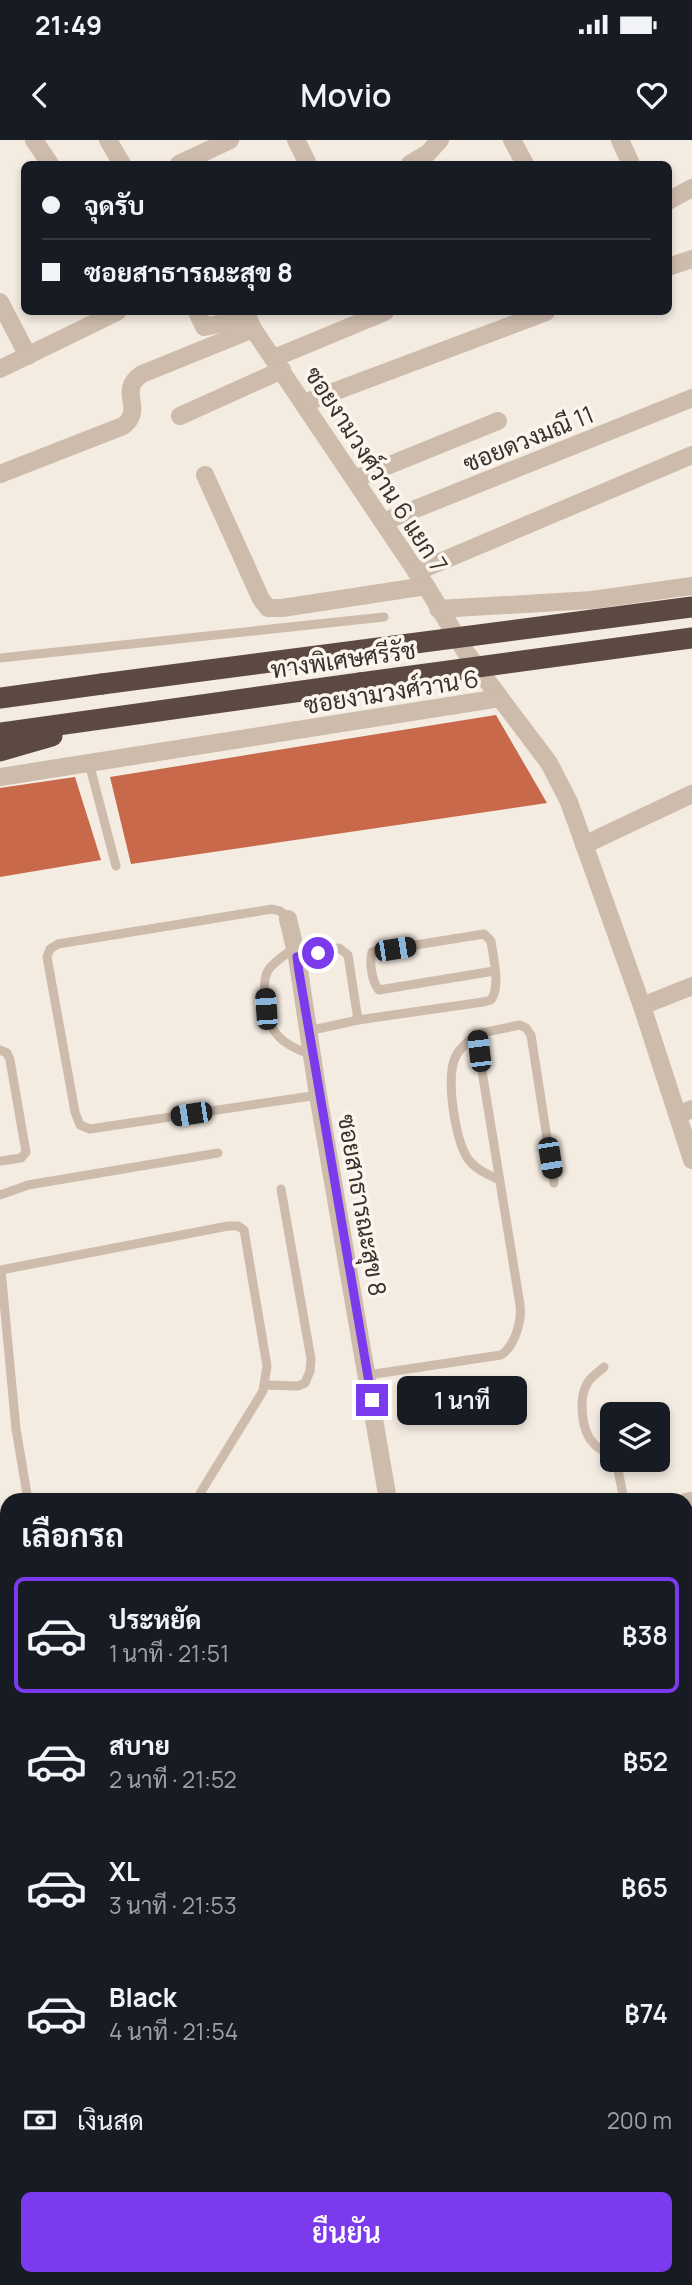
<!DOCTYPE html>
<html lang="th">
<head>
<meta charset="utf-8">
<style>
  :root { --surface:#171b24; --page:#20242c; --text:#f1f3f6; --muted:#9ea1a6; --line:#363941; --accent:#7c3aed }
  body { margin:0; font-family:Manrope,Sarabun,sans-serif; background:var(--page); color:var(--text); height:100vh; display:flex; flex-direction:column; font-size:26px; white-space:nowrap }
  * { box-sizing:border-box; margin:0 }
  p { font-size:23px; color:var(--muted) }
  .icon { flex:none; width:38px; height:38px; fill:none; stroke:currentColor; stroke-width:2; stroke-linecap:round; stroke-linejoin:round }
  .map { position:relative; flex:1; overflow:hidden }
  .side { position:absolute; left:0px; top:1353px; width:693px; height:793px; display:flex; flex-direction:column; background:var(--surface); border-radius:21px 21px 0 0; box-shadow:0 4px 10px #0003 }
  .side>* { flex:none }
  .guide { position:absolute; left:21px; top:21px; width:651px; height:154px; border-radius:10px; box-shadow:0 4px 10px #0003; display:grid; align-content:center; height:154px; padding:0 21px; background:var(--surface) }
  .controls { position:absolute; left:600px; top:1262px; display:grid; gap:14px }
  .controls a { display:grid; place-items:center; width:70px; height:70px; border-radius:10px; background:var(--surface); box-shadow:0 4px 10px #0003; font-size:35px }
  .end { position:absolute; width:32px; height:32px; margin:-16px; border:9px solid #7c3aed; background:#fff; box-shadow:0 0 0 4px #fff }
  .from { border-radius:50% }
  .bubble { position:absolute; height:49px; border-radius:10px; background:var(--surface); box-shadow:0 4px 10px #0003; font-size:23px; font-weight:600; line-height:49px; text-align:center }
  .car { position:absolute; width:21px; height:42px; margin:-21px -10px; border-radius:9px; box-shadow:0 0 5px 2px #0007; background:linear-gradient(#222 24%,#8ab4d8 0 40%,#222 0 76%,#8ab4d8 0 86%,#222 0) }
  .guide b { display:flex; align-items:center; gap:24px; height:66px; font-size:26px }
  .guide b+b { border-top:2px solid var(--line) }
  .guide i { width:18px; height:18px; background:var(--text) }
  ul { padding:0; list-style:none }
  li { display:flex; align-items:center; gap:21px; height:116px; margin:0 14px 10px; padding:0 7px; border:4px solid transparent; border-radius:10px }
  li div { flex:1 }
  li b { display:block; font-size:26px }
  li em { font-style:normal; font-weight:600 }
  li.selected { border-color:var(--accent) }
  li>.icon { width:63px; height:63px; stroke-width:1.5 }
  h2 { padding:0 21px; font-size:32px; line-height:84px }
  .pay { display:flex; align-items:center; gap:18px; height:77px; padding:0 21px; font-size:26px }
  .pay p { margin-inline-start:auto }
  .button { display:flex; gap:14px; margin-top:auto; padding:14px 21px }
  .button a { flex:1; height:80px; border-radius:10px; background:var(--accent); color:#fff; font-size:28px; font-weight:600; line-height:80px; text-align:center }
  .status { display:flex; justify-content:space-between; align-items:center; height:49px; padding:0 35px; background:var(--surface); direction:ltr }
  .status svg { height:19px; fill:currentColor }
  header { display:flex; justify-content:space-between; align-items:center; height:91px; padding:0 21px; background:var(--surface); font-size:32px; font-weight:600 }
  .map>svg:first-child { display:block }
  .building { fill:#c8694b }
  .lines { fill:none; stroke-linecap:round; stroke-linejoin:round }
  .service { stroke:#cdbbac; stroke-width:9 }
  .minor { stroke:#cdbbac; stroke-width:18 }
  .tertiary { stroke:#cdbbac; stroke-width:18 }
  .motorway { stroke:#5c4a42; stroke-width:21 }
  .motorway-bridge { stroke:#5c4a42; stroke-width:21 }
  .route { stroke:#7c3aed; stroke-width:9 }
  .labels { text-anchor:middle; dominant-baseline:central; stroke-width:7; stroke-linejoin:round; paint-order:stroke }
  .street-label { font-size:24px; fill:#3b302b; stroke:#fbf5ee }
</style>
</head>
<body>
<div class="status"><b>21:49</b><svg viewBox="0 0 49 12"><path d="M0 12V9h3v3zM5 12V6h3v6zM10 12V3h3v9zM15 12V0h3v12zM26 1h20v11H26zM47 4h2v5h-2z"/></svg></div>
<header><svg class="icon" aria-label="back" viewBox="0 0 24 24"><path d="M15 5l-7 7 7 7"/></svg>Movio<svg class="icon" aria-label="heart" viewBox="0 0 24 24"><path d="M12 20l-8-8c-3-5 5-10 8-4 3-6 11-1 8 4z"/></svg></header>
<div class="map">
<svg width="692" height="2145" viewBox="0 0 692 2145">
  <rect width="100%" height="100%" fill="#f4ebe1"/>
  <!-- building -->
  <g class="building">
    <path d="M 496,575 L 547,663 L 131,724 L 110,637 Z"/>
    <path d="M 75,637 L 101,720 L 0,737 L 0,648 Z"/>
  </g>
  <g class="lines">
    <!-- service -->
    <g class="service">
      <path d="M 0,518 L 384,477"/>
      <path d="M 89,623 L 116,726"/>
      <path d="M 288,779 L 280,771 L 272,769 L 58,804 L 50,809 L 47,817 L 75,972 L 80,985 L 90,989 L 318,955"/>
      <path d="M 295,807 C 287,814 275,821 269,829 C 264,836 264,847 265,856 C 267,891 279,904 312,915"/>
      <path d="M 297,817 L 339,808 L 348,815 L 358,880 L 483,862 L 491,860 C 501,846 493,817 491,801 L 484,794 L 372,812 C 369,823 372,842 379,850 L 494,831"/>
      <path d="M 308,891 L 358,880"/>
      <path d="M 476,894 C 469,901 459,908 455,918 C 446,940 455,999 468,1019 C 476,1030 488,1034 499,1040"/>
      <path d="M 0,910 L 7,913 L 10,920 L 26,1012 L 21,1018 L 0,1021"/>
      <path d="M 0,1055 L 28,1045 L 218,1013"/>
      <path d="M 604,1227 C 599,1232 592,1236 588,1242 C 578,1257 581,1291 594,1304 C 599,1309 606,1313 612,1316"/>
      <path d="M 368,1235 L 501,1215 C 515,1206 522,1181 520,1165 L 476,894 L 520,885 L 526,888 L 531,895 L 554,1043"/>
      <path d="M 265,1245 L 298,1246 L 305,1243 L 310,1231 L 311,1219 L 281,1049"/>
      <path d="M 616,1320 L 624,1360"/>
      <path d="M 28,1360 L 16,1289 L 1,1130 L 228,1086 L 238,1086 L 244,1090 L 267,1226 L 263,1251 L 196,1360"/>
      <path d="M 686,1427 L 692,1426"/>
      <path d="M 686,1573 L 692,1572"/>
      <path d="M 686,1631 C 692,1668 685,1701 692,1735"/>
      <path d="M 0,1688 L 7,1687"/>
      <path d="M 686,1755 L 692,1754"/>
      <path d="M 0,1805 L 7,1804"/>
      <path d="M 0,1922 L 4,1948"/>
      <path d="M 566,2138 L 567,2145"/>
      <path d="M 345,2145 L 350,2138"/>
      <path d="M 599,2145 L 602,2138"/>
    </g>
    <!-- minor -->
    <g class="minor">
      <path d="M 34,0 L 50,24"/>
      <path d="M 108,0 L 122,24"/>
      <path d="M 296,0 L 308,24"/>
      <path d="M 512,0 L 525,24"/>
      <path d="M 620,0 L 631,24"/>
      <path d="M 179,24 L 230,0"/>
      <path d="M 410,24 L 428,13 L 440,0"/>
      <path d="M 668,61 L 692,48"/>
      <path d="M 668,127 L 692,119"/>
      <path d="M 0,162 L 28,216"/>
      <path d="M 197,172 L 204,187 L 248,178 L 253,189 L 426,446 L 465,511 L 500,558"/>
      <path d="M 274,218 L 385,172"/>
      <path d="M 0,229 L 117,172"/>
      <path d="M 304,263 L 546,172"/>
      <path d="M 180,276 L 282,230"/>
      <path d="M 0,334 L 123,286 C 146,269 116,251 142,234 L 253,189"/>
      <path d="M 205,335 L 261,459 L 268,468 L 282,468 L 426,446"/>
      <path d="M 355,339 L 498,281"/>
      <path d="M 383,382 L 692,258"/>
      <path d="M 416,432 L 692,315"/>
      <path d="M 438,469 L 592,460 L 692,446"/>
      <path d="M 584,705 L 692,654"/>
      <path d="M 288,779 L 297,817 L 318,955 L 388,1360"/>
      <path d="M 642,866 L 692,846"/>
      <path d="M 678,975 L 692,969"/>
      <path d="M 686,1362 L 692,1361"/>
      <path d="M 0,1480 L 7,1478"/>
      <path d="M 0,1541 L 7,1586"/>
      <path d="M 96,2138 L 97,2145"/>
      <path d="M 516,2138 L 517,2145"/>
    </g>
    <!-- tertiary -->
    <path class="tertiary" d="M 0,637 L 500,558 L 549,623 L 569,662 L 642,866 L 692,1020"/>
    <!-- motorway -->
    <g class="motorway">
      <path d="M 0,558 L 102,544"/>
      <path d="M 0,593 L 360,543"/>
      <path d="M 0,611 L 52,596"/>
    </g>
    <!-- motorway-bridge -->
    <g class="motorway-bridge">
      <path d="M 360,543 L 692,498"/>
      <path d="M 102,544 L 692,467"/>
    </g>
  </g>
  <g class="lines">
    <!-- route -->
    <path class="route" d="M 318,813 L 297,817 L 299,832 L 372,1260"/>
  </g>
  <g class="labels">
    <!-- street labels -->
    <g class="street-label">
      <text transform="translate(528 298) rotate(-22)">ซอยดวงมณี 11</text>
      <text transform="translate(377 329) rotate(57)">ซอยงามวงศ์วาน 6 แยก 7</text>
      <text transform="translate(343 519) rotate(-8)">ทางพิเศษศรีรัช</text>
      <text transform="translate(391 551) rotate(-9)">ซอยงามวงศ์วาน 6</text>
      <text transform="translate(363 1065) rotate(80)">ซอยสาธารณะสุข 8</text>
    </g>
  </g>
</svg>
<div class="controls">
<a><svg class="icon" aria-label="layers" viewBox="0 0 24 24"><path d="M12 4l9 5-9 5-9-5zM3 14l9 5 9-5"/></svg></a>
</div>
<i class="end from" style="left:318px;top:813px"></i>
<i class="end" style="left:372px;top:1260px"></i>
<div class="bubble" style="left:397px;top:1236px;width:130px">1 นาที</div>
<i class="car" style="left:395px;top:809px;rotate:81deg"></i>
<i class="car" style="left:266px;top:869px;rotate:356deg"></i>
<i class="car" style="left:479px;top:911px;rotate:353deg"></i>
<i class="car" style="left:191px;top:974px;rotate:261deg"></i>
<i class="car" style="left:550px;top:1018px;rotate:171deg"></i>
<div class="guide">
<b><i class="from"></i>จุดรับ</b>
<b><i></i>ซอยสาธารณะสุข 8</b>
</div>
<section class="side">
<h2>เลือกรถ</h2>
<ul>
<li class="selected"><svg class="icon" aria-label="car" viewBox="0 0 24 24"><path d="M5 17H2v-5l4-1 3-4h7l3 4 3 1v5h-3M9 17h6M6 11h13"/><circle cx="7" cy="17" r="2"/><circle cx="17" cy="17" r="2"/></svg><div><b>ประหยัด</b><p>1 นาที · 21:51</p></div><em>฿38</em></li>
<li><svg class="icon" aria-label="car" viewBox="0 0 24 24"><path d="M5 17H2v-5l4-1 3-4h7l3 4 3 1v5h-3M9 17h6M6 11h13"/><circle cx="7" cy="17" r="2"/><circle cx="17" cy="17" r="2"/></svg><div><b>สบาย</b><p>2 นาที · 21:52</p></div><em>฿52</em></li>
<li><svg class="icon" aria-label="car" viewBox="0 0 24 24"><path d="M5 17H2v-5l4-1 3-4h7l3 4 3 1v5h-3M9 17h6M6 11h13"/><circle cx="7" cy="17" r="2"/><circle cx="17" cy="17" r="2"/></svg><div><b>XL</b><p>3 นาที · 21:53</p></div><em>฿65</em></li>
<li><svg class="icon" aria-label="car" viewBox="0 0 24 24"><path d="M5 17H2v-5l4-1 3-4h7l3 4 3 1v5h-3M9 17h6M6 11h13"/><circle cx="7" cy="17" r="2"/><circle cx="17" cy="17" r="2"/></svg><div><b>Black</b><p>4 นาที · 21:54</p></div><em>฿74</em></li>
</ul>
<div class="pay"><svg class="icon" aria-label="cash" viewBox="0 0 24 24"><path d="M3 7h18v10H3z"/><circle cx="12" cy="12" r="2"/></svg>เงินสด<p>200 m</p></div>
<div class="button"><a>ยืนยัน</a></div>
</section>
</div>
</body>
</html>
